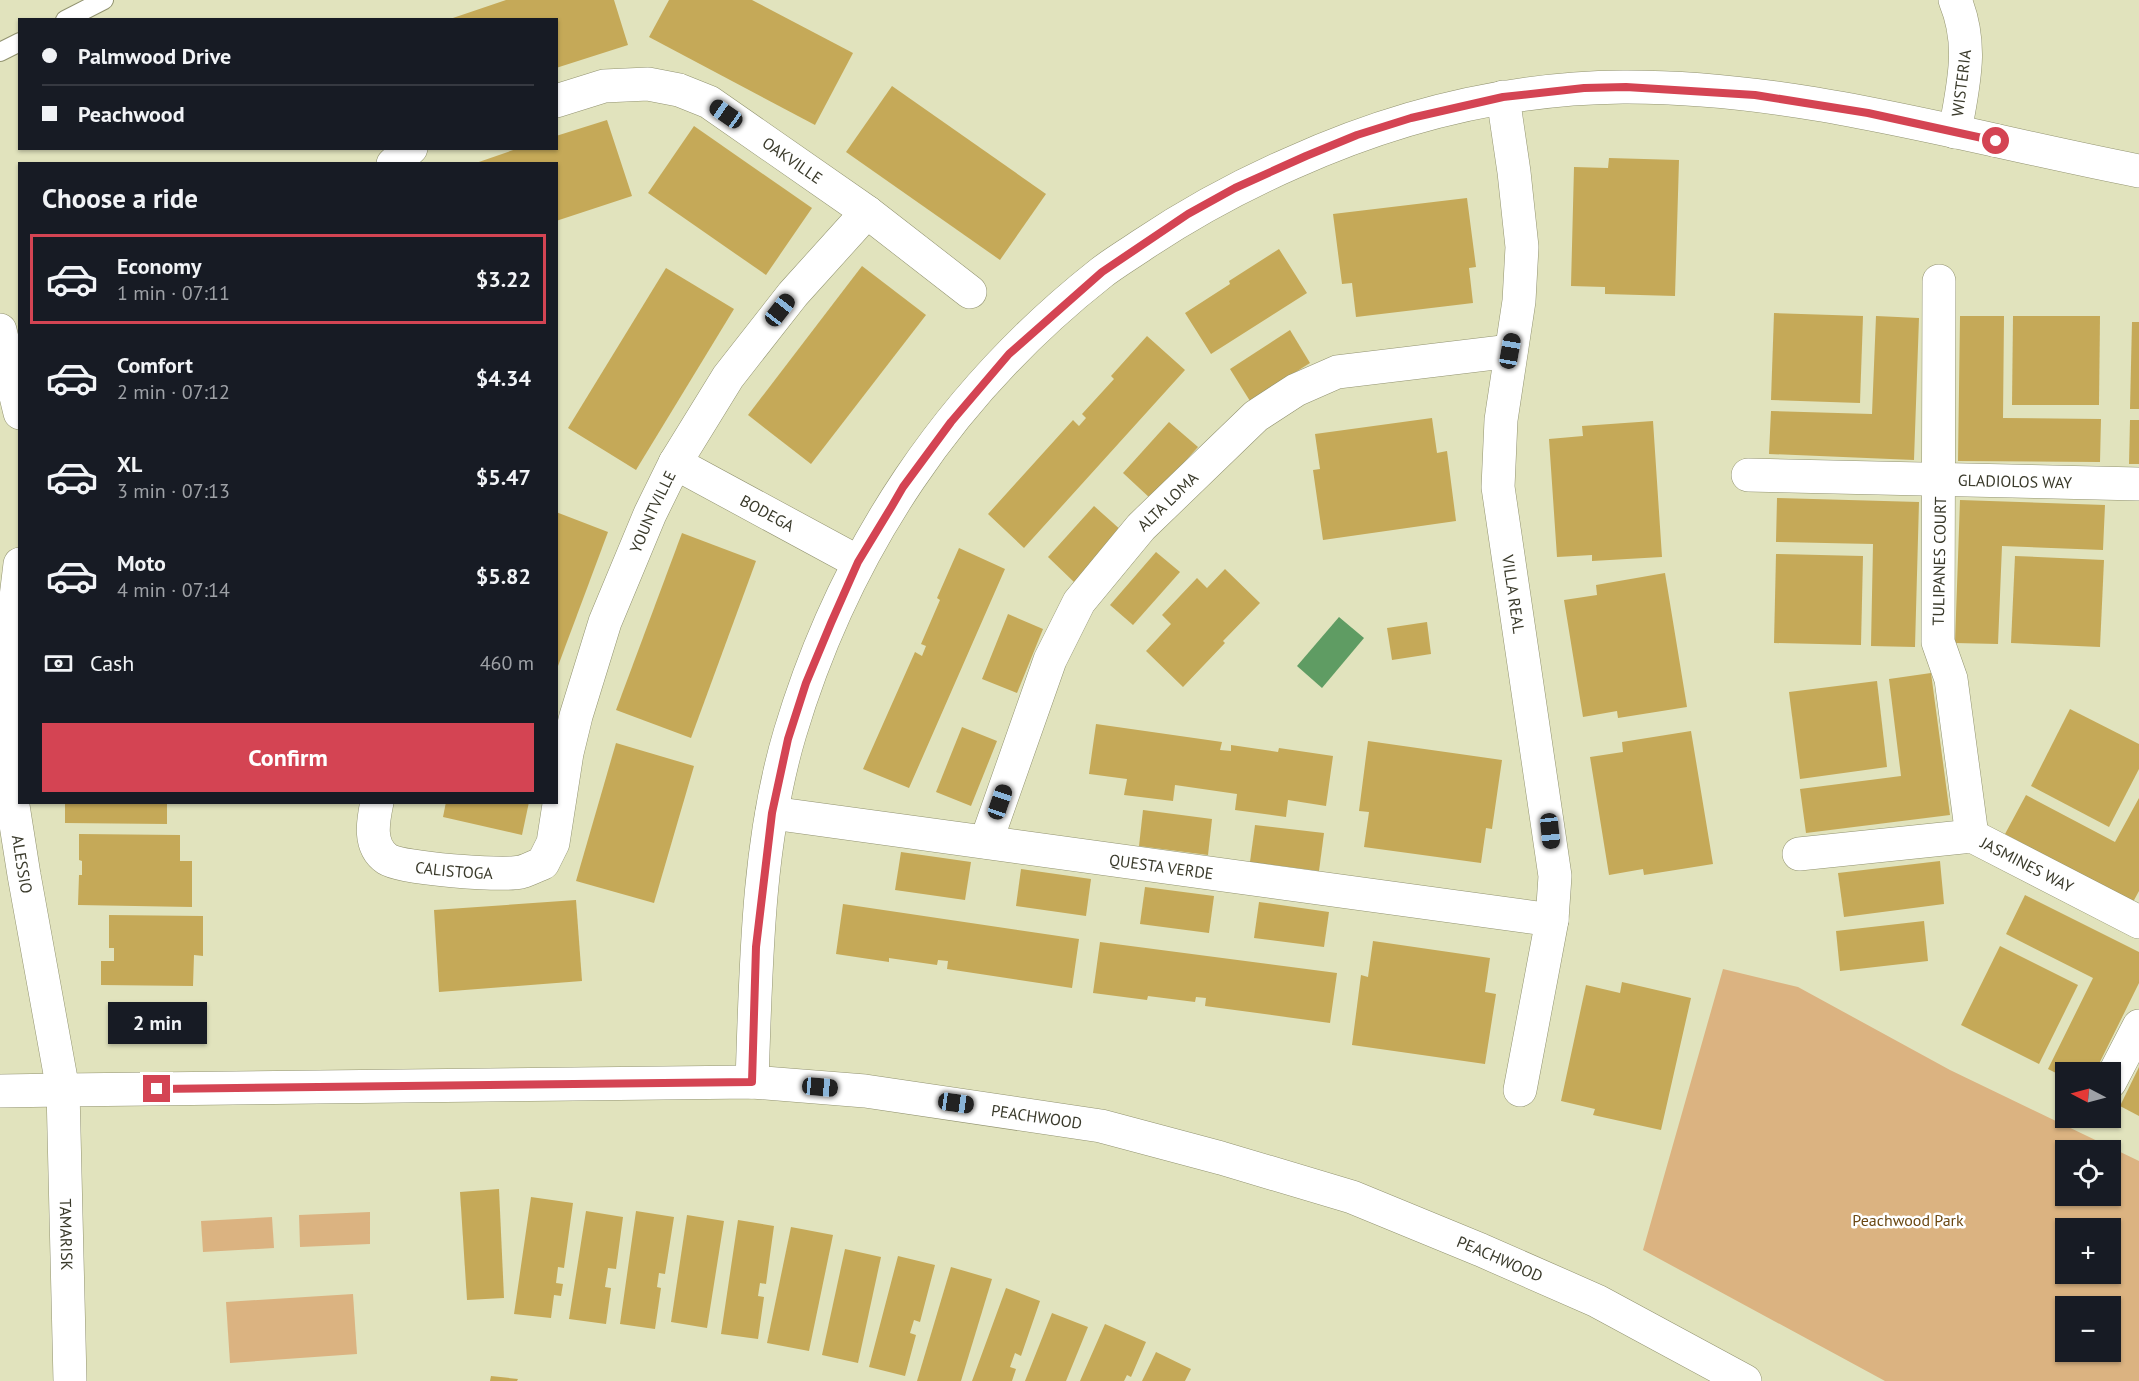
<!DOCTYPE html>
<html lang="en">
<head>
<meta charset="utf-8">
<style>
  :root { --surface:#171b24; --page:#242831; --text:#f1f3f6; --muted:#9ea1a6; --line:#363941; --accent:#d44453 }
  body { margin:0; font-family:"PT Sans",sans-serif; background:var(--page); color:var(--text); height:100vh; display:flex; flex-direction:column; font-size:22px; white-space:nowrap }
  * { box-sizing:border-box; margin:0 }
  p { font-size:20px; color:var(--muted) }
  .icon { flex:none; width:33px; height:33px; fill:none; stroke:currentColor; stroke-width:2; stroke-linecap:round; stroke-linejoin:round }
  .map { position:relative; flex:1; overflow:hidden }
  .drawer { position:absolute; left:18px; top:162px; width:540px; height:642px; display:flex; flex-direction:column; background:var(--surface); border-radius:0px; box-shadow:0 2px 4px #0004 }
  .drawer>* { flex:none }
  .banner { position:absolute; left:18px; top:18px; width:540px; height:132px; border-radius:0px; box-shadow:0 2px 4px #0004; display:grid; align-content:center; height:132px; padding:0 24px; background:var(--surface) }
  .needle { width:39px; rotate:276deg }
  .controls { position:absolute; left:2055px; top:1062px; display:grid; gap:12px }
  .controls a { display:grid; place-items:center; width:66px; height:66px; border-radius:0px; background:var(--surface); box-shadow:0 2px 4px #0004; font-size:30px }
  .end { position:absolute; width:27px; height:27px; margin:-14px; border:8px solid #d44453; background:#fff; box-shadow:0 0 0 3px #fff }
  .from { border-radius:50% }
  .bubble { position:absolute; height:42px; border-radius:0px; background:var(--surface); box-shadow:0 2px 4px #0004; font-size:20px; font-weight:600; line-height:42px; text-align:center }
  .car { position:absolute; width:18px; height:36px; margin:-18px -9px; border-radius:8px; box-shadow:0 0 4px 2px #0007; background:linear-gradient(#222 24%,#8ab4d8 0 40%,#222 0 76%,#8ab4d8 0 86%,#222 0) }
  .banner b { display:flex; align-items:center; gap:21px; height:57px; font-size:22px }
  .banner b+b { border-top:2px solid var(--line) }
  .banner i { width:15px; height:15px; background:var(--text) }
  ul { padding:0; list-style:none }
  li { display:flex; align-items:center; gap:18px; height:90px; margin:0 12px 9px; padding:0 12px; border:3px solid transparent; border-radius:0px }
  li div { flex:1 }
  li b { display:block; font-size:22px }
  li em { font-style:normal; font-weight:600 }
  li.on { border-color:var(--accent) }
  li>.icon { width:54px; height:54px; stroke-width:1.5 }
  h2 { padding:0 24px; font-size:27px; line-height:72px }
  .pay { display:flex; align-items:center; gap:15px; height:66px; padding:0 24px; font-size:22px }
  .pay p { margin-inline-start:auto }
  .cta { display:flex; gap:12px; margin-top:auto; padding:12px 24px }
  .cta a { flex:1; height:69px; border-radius:0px; background:var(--accent); color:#fff; font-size:24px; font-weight:600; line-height:69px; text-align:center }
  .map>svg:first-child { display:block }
  .green { fill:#dbb381; fill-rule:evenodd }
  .water { fill:#5f9c63 }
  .building { fill:#c5a958 }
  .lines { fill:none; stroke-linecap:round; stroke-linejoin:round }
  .service-casing { stroke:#929370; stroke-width:20 }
  .minor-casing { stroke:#929370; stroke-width:34 }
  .tertiary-casing { stroke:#929370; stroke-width:34 }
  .service { stroke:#fff; stroke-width:18 }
  .minor { stroke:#fff; stroke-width:33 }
  .tertiary { stroke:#fff; stroke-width:33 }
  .route { stroke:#d44453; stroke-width:8 }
  .labels { text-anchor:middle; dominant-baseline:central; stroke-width:5; stroke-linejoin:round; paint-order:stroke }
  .street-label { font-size:16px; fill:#3a3a2b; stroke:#fff }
  .park-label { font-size:16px; fill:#6b4813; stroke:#fff }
</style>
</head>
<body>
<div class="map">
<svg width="2139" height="1381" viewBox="0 0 2139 1381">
  <rect width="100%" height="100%" fill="#e1e3bd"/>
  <!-- green -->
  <g class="green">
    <path d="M 1723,969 L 1798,987 L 1950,1070 L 2139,1161 L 2139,1381 L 1885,1381 L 1643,1250 ZM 2110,1150 L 2110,1196 L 2066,1196 L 2066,1150 ZM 2066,1228 L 2110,1228 L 2110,1274 L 2066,1274 ZM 2066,1306 L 2110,1306 L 2110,1352 L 2066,1352 Z"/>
    <path d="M 370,1212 L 370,1244 L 300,1247 L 299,1215 Z"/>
    <path d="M 272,1217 L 274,1248 L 203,1252 L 201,1221 Z"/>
    <path d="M 353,1294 L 357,1354 L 230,1363 L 226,1302 Z"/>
  </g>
  <!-- water -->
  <path class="water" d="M 1339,617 L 1364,638 L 1322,688 L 1297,666 Z"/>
  <!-- building -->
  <g class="building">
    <path d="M 506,0 L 614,0 L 628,45 L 556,68 L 556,20 L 447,20 Z"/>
    <path d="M 669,0 L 752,0 L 853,53 L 815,125 L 649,37 Z"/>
    <path d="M 892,86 L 1046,194 L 1000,260 L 846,152 Z"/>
    <path d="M 607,120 L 632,196 L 556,221 L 556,164 L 473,164 L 519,148 L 556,148 L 556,136 Z"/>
    <path d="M 694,126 L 812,208 L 766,275 L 648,193 Z"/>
    <path d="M 1609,158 L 1679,160 L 1675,296 L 1605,294 L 1605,287 L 1571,286 L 1574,167 L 1608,168 Z"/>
    <path d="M 1467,198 L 1476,267 L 1469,268 L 1473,303 L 1356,317 L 1352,283 L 1342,284 L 1333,214 Z"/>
    <path d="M 1279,249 L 1307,293 L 1211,354 L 1185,313 L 1230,284 L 1229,281 Z"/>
    <path d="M 862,266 L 926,315 L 811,464 L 748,415 Z"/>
    <path d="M 666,268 L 734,309 L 636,470 L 568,428 Z"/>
    <path d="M 1774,313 L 1863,316 L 1860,403 L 1771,400 Z"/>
    <path d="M 1876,316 L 1919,318 L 1914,460 L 1769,454 L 1771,411 L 1872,414 Z"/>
    <path d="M 1960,316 L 2004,316 L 2003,418 L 2101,419 L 2100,462 L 1958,461 Z"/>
    <path d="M 2013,316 L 2100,316 L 2099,405 L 2012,405 Z"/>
    <path d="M 2132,322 L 2139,322 L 2139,409 L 2130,409 Z"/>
    <path d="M 1290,330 L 1310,363 L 1250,401 L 1230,369 Z"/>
    <path d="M 1147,336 L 1185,370 L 1024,548 L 988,514 L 1073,420 L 1079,426 L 1086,418 L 1082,414 L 1114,379 L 1111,376 Z"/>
    <path d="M 1432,418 L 1437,453 L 1447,451 L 1456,521 L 1323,540 L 1313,470 L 1320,469 L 1315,434 Z"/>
    <path d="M 2130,420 L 2139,420 L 2139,464 L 2129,464 Z"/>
    <path d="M 1653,421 L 1662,557 L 1592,561 L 1592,555 L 1557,557 L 1549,439 L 1583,436 L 1582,426 Z"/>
    <path d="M 1169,422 L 1198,447 L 1151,499 L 1123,473 Z"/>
    <path d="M 1777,498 L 1919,502 L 1915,647 L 1871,646 L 1873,544 L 1776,542 Z"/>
    <path d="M 1960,500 L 2105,505 L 2103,550 L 2002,546 L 1998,644 L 1955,643 Z"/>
    <path d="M 1094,506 L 1122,531 L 1075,583 L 1048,557 Z"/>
    <path d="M 556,512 L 608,532 L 558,666 L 556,666 Z"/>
    <path d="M 682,533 L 756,561 L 691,738 L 616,710 Z"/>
    <path d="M 959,548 L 1005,569 L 909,788 L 863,769 L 915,652 L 922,656 L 926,646 L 921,644 L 940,600 L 937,598 Z"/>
    <path d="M 1156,552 L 1180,572 L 1133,625 L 1110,605 Z"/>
    <path d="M 1776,554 L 1863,556 L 1861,645 L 1774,643 Z"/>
    <path d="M 2015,556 L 2104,560 L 2100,647 L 2011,643 Z"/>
    <path d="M 1225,569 L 1260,603 L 1223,641 L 1225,643 L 1183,687 L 1146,651 L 1171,624 L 1162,615 L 1197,578 L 1207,588 Z"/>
    <path d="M 1665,573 L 1687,707 L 1618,718 L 1617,711 L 1583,717 L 1564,600 L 1597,595 L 1596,585 Z"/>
    <path d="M 1008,614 L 1043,629 L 1017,693 L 982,679 Z"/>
    <path d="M 1427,622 L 1431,654 L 1392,660 L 1387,628 Z"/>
    <path d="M 1931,673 L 1950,815 L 1806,833 L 1800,789 L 1901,776 L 1889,679 Z"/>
    <path d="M 1877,681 L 1887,767 L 1800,779 L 1789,692 Z"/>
    <path d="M 2070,709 L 2139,744 L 2139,769 L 2109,827 L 2031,786 Z"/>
    <path d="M 1096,724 L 1222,742 L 1220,750 L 1231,751 L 1231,745 L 1278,752 L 1279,748 L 1333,756 L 1326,806 L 1288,800 L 1286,817 L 1235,810 L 1237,794 L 1175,785 L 1173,801 L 1124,795 L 1127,779 L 1089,774 Z"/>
    <path d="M 962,727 L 997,741 L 971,806 L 936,792 Z"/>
    <path d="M 1691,731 L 1713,864 L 1644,875 L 1643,869 L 1609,875 L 1590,757 L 1623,752 L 1622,742 Z"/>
    <path d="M 1368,741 L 1502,760 L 1492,829 L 1486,828 L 1481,863 L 1364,847 L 1369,812 L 1359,811 Z"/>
    <path d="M 616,743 L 694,766 L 654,903 L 576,881 Z"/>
    <path d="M 2026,795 L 2115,842 L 2139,798 L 2139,891 L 2133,902 L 2005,834 Z"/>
    <path d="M 65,802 L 167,802 L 167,824 L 65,823 Z"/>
    <path d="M 446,802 L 529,802 L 522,835 L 443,817 Z"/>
    <path d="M 1143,810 L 1212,819 L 1208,855 L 1139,846 Z"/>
    <path d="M 1255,825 L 1324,833 L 1319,871 L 1250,862 Z"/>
    <path d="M 79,834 L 180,835 L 180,861 L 192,861 L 192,907 L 78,905 L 79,875 L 82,875 L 82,861 L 79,860 Z"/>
    <path d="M 901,852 L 971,862 L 965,900 L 895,890 Z"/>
    <path d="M 1940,861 L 1944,904 L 1844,917 L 1838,873 Z"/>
    <path d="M 1021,869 L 1091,879 L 1086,916 L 1016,906 Z"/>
    <path d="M 1145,887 L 1214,896 L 1209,933 L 1140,924 Z"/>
    <path d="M 2025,895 L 2139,952 L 2139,983 L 2095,1072 L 2066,1072 L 2066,1078 L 2048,1069 L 2093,978 L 2006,934 Z"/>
    <path d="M 576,900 L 582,981 L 439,992 L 434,910 Z"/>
    <path d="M 1259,902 L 1329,912 L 1324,947 L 1254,938 Z"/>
    <path d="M 843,904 L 1079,939 L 1072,988 L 947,969 L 948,961 L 938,960 L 937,965 L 889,958 L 889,962 L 836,954 Z"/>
    <path d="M 109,915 L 203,916 L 203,956 L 194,955 L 193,986 L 101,985 L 101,961 L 114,961 L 114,948 L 109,948 Z"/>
    <path d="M 1924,921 L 1928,961 L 1840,971 L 1836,931 Z"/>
    <path d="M 1373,941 L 1490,958 L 1485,992 L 1496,994 L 1485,1064 L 1352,1045 L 1361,975 L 1368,977 Z"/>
    <path d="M 1100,942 L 1337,973 L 1330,1023 L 1205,1006 L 1206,998 L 1196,997 L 1195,1002 L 1148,996 L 1147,1000 L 1093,993 Z"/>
    <path d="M 2000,946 L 2078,985 L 2039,1064 L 1961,1025 Z"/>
    <path d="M 1622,982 L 1691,998 L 1661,1130 L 1593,1115 L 1595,1109 L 1561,1101 L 1586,985 L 1620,993 Z"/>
    <path d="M 2139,1067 L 2139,1116 L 2120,1106 Z"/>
    <path d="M 499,1189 L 504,1298 L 467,1300 L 460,1192 Z"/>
    <path d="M 531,1197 L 573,1203 L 564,1268 L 558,1267 L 556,1283 L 563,1284 L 561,1296 L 554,1295 L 551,1318 L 514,1314 Z"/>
    <path d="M 586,1211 L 623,1217 L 616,1269 L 608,1268 L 605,1287 L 611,1288 L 606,1324 L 569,1319 Z"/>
    <path d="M 636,1211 L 674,1217 L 665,1274 L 659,1273 L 657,1287 L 661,1288 L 655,1329 L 620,1324 Z"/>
    <path d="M 687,1215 L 724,1221 L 707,1328 L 671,1322 Z"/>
    <path d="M 738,1220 L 774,1226 L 766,1284 L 760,1283 L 758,1296 L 764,1297 L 758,1339 L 721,1334 Z"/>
    <path d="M 791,1227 L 833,1235 L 809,1351 L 767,1343 Z"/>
    <path d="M 845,1249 L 881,1257 L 858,1363 L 822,1355 Z"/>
    <path d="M 898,1256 L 935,1265 L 920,1322 L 914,1320 L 910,1333 L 916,1335 L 905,1376 L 869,1367 Z"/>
    <path d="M 951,1267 L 992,1279 L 961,1381 L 917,1381 Z"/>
    <path d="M 1006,1288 L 1040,1301 L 1021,1356 L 1015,1353 L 1010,1367 L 1016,1369 L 1012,1381 L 972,1381 Z"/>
    <path d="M 1052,1313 L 1088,1327 L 1066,1381 L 1025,1381 Z"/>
    <path d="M 1105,1324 L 1146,1342 L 1131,1377 L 1127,1375 L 1124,1381 L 1080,1381 Z"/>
    <path d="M 1156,1352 L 1191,1369 L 1185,1381 L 1142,1381 Z"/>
    <path d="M 491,1376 L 518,1379 L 517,1381 L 490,1381 Z"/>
  </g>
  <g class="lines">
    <defs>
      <g id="service">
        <path d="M 65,20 L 104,0"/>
        <path d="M 0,52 L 20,42"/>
      </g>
      <g id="minor">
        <path d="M 1955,0 C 1974,46 1963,85 1955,132"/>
        <path id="s1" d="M 1503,97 L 1514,172 L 1522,247 L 1519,301 L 1501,420 L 1498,487 L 1555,876 L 1552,920 L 1520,1090"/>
        <path id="s2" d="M 556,101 L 604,86 L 648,84 L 679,90 L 709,102 L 867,212 L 970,292"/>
        <path d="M 393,164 L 411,148"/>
        <path d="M 1939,281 L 1938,642 L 1951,679 L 1972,836"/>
        <path d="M 0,330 L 20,413"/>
        <path id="s3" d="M 675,463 L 858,562"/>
        <path id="s4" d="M 1748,475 L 2139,484"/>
        <path id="s5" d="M 20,564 L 9,655 L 8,774 L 24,875 L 63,1090 L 70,1381"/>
        <path id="s6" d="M 377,802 C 373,821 368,846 387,859 C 402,869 502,876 521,872 C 528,870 536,866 543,863 L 553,843 L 567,753 L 576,716 L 605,622 L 650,514 L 675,463 L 728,377 L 793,294 L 867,212"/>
        <path id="s7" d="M 772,813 L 1552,920"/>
        <path id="s8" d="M 986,842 L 1050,660 L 1079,602 L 1141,527 L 1256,416 L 1296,390 L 1337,372 L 1511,351"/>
        <path id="s9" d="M 1799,854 L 1972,836 L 2139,922"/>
        <path d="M 2110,1082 L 2139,1026"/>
        <path d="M 0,1091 L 63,1090"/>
      </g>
      <g id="tertiary">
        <path d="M 752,1082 C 756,967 757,844 790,733 C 845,549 950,392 1101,273 C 1114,263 1129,254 1142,245 C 1193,211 1237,187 1292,163 C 1396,116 1509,88 1623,87 C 1799,86 1968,138 2139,171"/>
        <path id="s10" d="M 63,1090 L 752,1082 L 865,1091 L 1101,1126 L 1221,1158 L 1352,1197 L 1481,1250 L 1597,1301 L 1745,1381"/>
      </g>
    </defs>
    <!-- service casing -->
    <use href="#service" class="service-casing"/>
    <!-- minor casing -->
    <use href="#minor" class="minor-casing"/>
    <!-- tertiary casing -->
    <use href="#tertiary" class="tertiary-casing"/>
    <!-- service -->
    <use href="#service" class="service"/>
    <!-- minor -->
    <use href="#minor" class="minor"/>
    <!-- tertiary -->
    <use href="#tertiary" class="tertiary"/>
  </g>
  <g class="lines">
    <!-- route -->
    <path class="route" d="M 157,1089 L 752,1082 L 756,947 L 772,813 L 788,739 L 806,683 L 831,623 L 858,562 L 892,506 L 903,487 L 951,422 L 1009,354 L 1102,272 L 1188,214 L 1235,188 L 1306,156 L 1357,135 L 1411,118 L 1503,97 L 1584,88 L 1626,87 L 1755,95 L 1868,113 L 1996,141"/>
  </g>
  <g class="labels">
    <!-- street labels -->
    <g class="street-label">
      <text transform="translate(1961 83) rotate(-83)">WISTERIA</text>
      <text stroke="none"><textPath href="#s2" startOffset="260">OAKVILLE</textPath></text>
      <text stroke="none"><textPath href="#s4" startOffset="267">GLADIOLOS WAY</textPath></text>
      <text stroke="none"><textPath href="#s8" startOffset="392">ALTA LOMA</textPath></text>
      <text stroke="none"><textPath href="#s6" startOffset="591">YOUNTVILLE</textPath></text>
      <text stroke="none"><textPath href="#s3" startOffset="105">BODEGA</textPath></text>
      <text transform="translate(1939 561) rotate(-89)">TULIPANES COURT</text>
      <text stroke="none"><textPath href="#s1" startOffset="501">VILLA REAL</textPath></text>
      <text stroke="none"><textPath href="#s5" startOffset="302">ALESSIO</textPath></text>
      <text stroke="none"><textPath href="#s9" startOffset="236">JASMINES WAY</textPath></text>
      <text stroke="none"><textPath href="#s7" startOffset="393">QUESTA VERDE</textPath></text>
      <text stroke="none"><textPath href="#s6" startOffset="130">CALISTOGA</textPath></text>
      <text stroke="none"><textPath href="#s10" startOffset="976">PEACHWOOD</textPath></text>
      <text stroke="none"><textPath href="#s5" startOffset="676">TAMARISK</textPath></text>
      <text stroke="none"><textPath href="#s10" startOffset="1462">PEACHWOOD</textPath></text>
    </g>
    <!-- park labels -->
    <g class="park-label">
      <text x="1908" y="1220">Peachwood Park</text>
    </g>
  </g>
</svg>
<div class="controls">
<a><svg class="needle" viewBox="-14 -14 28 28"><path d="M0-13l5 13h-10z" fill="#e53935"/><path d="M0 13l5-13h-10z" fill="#9ea1a6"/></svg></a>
<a><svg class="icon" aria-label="locate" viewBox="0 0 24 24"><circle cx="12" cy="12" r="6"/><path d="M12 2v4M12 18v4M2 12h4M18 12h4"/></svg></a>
<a>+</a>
<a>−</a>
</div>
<i class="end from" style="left:1996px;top:141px"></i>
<i class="end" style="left:157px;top:1089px"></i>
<div class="bubble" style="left:108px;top:1002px;width:99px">2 min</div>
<i class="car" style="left:726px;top:114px;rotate:305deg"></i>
<i class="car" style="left:780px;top:310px;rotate:38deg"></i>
<i class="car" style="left:1510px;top:351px;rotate:10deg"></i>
<i class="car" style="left:1000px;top:802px;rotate:19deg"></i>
<i class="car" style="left:1550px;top:831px;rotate:174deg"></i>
<i class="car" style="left:820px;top:1087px;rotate:95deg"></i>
<i class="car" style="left:956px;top:1103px;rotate:98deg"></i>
<div class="banner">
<b><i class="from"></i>Palmwood Drive</b>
<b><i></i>Peachwood</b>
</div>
<section class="drawer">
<h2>Choose a ride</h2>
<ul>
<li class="on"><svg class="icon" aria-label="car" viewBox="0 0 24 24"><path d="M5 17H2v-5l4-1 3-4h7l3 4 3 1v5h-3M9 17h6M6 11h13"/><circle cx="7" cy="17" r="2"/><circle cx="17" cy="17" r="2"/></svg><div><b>Economy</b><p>1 min · 07:11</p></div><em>$3.22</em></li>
<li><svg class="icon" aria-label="car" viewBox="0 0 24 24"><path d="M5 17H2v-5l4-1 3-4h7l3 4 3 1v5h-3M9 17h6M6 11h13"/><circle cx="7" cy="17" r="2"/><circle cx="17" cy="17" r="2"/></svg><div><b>Comfort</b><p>2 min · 07:12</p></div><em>$4.34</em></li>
<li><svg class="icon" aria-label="car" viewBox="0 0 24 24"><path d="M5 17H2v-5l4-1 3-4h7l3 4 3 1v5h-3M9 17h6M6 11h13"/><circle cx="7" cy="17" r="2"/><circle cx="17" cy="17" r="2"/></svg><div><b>XL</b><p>3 min · 07:13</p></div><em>$5.47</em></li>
<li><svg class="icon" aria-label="car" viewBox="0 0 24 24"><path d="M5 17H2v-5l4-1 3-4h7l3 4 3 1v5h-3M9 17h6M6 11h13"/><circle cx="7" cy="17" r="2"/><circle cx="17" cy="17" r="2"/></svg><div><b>Moto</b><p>4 min · 07:14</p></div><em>$5.82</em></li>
</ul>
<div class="pay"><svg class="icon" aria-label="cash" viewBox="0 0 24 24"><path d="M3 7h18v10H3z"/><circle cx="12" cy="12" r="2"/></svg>Cash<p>460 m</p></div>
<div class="cta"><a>Confirm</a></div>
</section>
</div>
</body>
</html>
